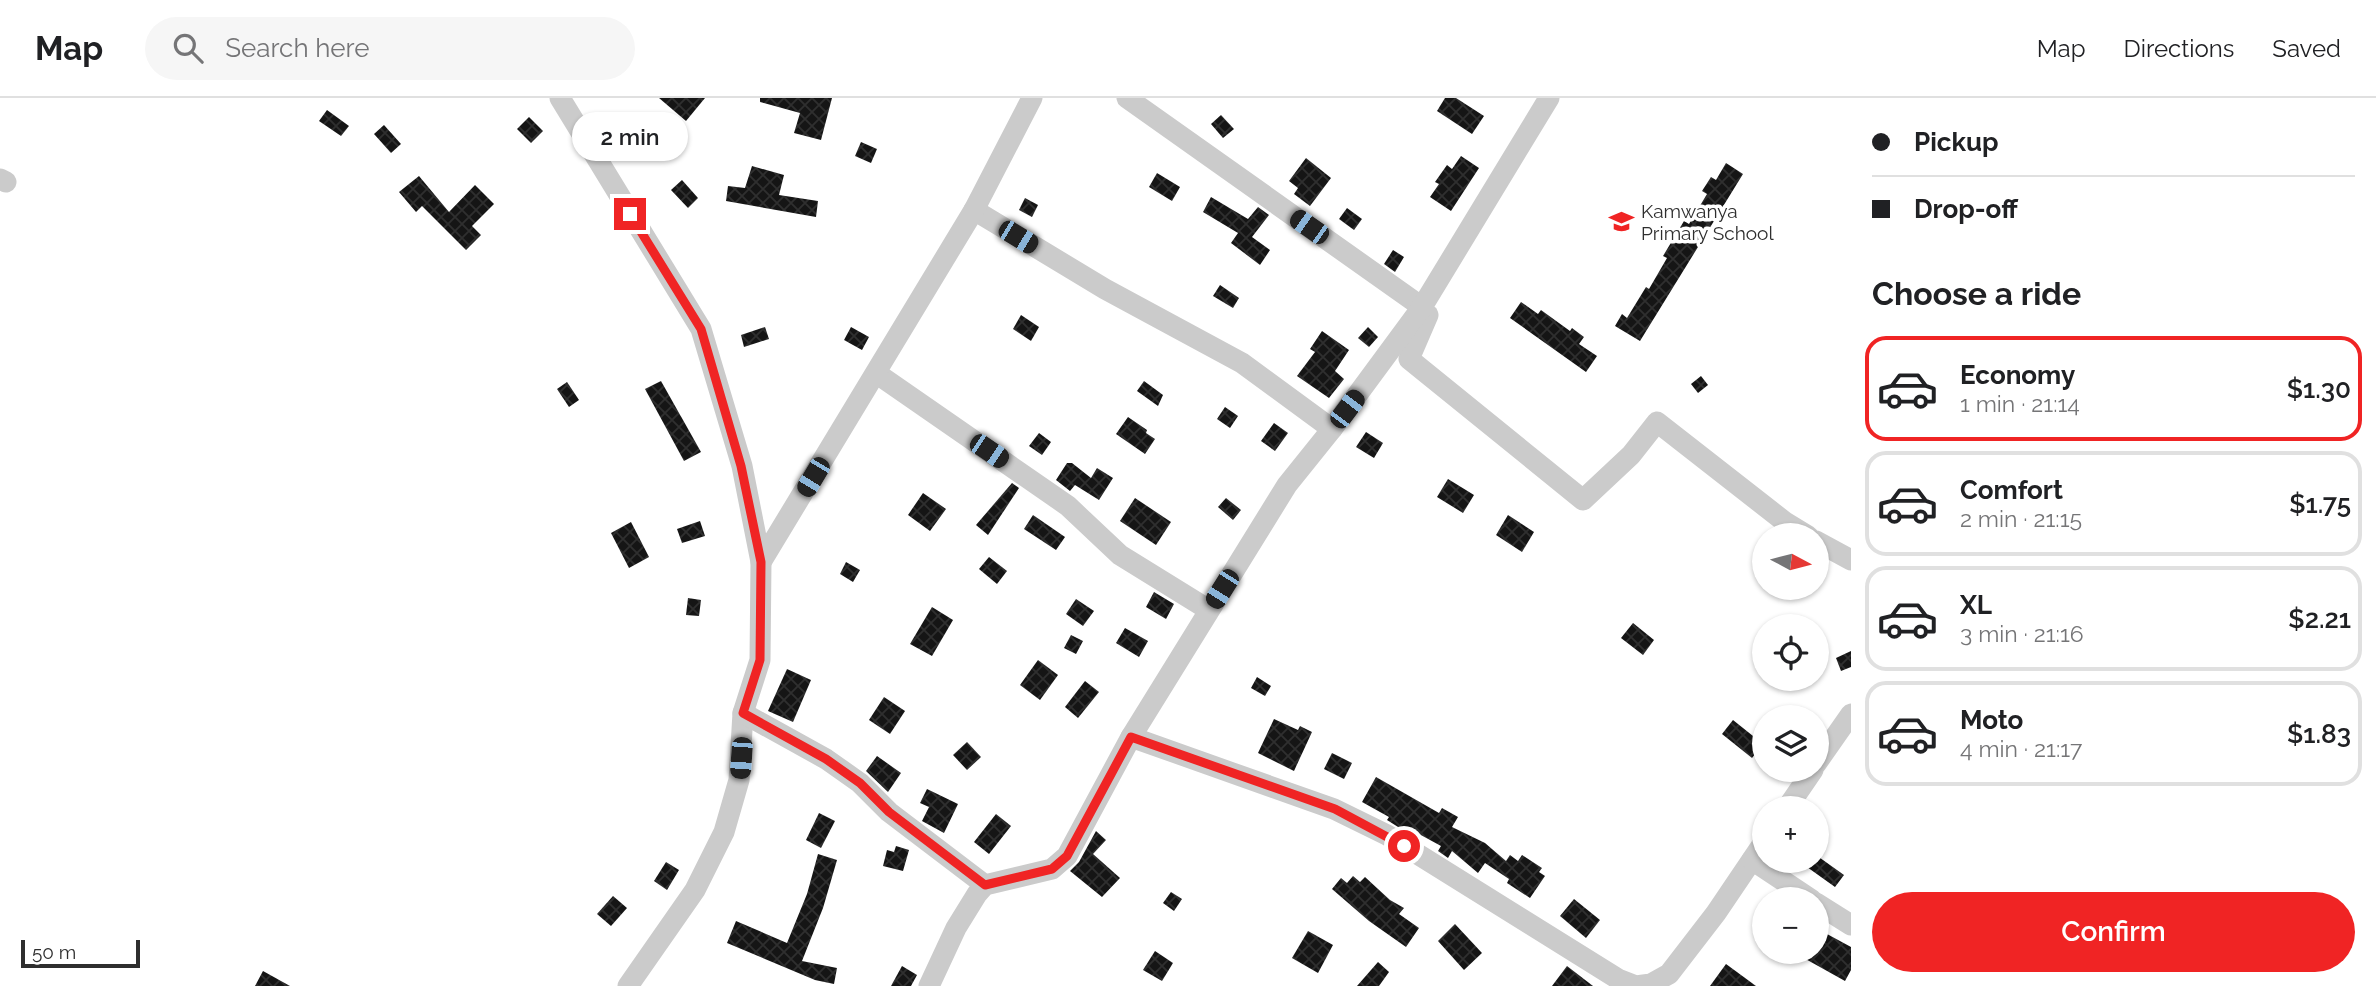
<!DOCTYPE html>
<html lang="en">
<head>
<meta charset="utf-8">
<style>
  :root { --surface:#fff; --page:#f6f6f6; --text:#202124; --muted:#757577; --line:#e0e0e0; --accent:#f02424 }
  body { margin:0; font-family:Raleway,sans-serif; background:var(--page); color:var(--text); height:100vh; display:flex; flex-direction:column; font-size:26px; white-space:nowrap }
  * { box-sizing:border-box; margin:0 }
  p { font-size:23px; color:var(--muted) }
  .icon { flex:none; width:38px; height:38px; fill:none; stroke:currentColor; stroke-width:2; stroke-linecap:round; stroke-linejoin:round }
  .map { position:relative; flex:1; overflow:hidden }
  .drawer { display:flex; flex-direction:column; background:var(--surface); width:525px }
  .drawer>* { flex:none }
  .hud { display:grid; align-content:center; height:154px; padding:0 21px; background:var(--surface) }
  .needle { width:46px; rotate:97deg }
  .tools { position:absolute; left:1752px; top:425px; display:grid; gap:14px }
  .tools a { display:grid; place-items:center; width:77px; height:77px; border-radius:50%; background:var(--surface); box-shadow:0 2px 5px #0004; font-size:35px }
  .scale { position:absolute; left:21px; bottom:18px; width:119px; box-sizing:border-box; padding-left:7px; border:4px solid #2e2e2e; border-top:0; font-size:19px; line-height:24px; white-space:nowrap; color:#2e2e2e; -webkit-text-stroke:5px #fff; paint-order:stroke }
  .end { position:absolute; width:32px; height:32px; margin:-16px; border:9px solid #f02424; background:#fff; box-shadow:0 0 0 4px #fff }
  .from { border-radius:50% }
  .bubble { position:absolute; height:49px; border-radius:24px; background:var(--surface); box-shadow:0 2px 5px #0004; font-size:23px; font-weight:600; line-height:49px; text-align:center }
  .car { position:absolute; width:21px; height:42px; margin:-21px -10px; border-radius:9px; box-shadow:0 0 5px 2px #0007; background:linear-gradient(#222 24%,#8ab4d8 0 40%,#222 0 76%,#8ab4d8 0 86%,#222 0) }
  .hud b { display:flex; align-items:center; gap:24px; height:66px; font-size:26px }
  .hud b+b { border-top:2px solid var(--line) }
  .hud i { width:18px; height:18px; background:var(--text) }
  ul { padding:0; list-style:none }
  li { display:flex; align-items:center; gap:21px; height:105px; margin:0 14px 10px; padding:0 7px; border:4px solid var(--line); border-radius:21px }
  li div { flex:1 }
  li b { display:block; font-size:26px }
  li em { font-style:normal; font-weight:600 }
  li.current { border-color:var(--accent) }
  li>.icon { width:63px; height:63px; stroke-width:1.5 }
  h2 { padding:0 21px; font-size:32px; line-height:84px }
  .primary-button { display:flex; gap:14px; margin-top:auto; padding:14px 21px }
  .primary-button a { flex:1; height:80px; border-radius:42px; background:var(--accent); color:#fff; font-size:28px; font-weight:600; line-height:80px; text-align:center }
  header { display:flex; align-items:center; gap:42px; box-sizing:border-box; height:98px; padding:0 35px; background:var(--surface); border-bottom:2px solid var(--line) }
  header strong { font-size:33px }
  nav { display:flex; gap:38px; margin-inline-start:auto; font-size:24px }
  .search { width:490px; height:63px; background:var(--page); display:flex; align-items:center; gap:18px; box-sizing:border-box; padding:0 24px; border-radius:38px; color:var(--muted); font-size:26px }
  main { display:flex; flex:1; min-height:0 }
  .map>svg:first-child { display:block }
  .building { fill:url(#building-cross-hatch) }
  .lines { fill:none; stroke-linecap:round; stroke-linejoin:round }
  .minor { stroke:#cbcbcb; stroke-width:21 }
  .route { stroke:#f02424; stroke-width:9 }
  .labels { text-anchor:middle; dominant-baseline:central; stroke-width:7; stroke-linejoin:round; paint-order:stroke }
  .poi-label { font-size:19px; fill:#2e2e2e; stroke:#fff; text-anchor:start }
</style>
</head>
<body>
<header>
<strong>Map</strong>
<div class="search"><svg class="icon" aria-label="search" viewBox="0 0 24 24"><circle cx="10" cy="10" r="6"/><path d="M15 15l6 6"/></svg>Search here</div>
<nav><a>Map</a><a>Directions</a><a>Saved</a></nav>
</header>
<main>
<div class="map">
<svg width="1851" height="888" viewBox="0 0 1851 888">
  <defs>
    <pattern id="building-cross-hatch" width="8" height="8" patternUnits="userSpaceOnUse" patternTransform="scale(1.75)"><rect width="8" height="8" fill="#151515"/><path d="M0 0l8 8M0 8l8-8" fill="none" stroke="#2f2f2f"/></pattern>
  </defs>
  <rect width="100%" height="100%" fill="#fff"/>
  <!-- building -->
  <g class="building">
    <path d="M 659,0 L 705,0 L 686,23 Z"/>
    <path d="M 760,0 L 832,0 L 821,42 L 794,35 L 800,15 L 760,4 Z"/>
    <path d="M 1445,0 L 1456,0 L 1484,18 L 1472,36 L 1437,13 Z"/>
    <path d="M 327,12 L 349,28 L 341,38 L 319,23 Z"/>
    <path d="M 1221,17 L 1234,31 L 1223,40 L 1211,26 Z"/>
    <path d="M 529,19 L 543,33 L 531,45 L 517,31 Z"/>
    <path d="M 384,27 L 401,46 L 391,55 L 374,36 Z"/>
    <path d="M 861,44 L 877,51 L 871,65 L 855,58 Z"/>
    <path d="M 1461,58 L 1479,70 L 1451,113 L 1430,99 L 1439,86 L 1435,84 L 1447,67 L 1452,71 Z"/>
    <path d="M 1306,60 L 1331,80 L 1310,108 L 1294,96 L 1298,90 L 1289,83 Z"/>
    <path d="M 1726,65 L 1743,76 L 1640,243 L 1615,228 L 1622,216 L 1627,220 L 1646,189 L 1649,191 L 1667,160 L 1663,158 L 1684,123 L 1689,126 L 1707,96 L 1702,93 L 1711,79 L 1716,82 Z"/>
    <path d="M 752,68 L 784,77 L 779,97 L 818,103 L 816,119 L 726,103 L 728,88 L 745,90 Z"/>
    <path d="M 1157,75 L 1180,89 L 1172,103 L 1149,89 Z"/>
    <path d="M 419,78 L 449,114 L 475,87 L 494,106 L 472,128 L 481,137 L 466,152 L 422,108 L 416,114 L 399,94 Z"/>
    <path d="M 682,82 L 698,100 L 688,110 L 671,92 Z"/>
    <path d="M 1211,99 L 1248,121 L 1258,109 L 1269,117 L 1252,139 L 1270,152 L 1260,167 L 1231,145 L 1238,135 L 1203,114 Z"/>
    <path d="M 1025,100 L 1038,107 L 1032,119 L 1019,112 Z"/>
    <path d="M 1347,110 L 1362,121 L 1354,132 L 1339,121 Z"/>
    <path d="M 1393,152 L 1404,159 L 1395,174 L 1384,166 Z"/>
    <path d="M 1220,187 L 1239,200 L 1233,210 L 1213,198 Z"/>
    <path d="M 1521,204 L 1538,216 L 1541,212 L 1570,233 L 1572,230 L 1584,239 L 1579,246 L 1597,258 L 1586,274 L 1510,220 Z"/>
    <path d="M 1021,217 L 1039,229 L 1031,243 L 1013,231 Z"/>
    <path d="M 765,229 L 769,241 L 744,249 L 741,237 Z"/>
    <path d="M 851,229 L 869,239 L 862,252 L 844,242 Z"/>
    <path d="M 1368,229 L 1378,239 L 1369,249 L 1358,240 Z"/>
    <path d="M 1322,233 L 1349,252 L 1335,273 L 1344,281 L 1329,300 L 1297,278 L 1315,254 L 1310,251 Z"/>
    <path d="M 1701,278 L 1708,287 L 1698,295 L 1691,286 Z"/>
    <path d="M 661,283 L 701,354 L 684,363 L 645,291 Z"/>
    <path d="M 1144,283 L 1163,297 L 1158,308 L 1137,293 Z"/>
    <path d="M 567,284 L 579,302 L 569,309 L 557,291 Z"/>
    <path d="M 1225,309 L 1238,318 L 1230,330 L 1217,321 Z"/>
    <path d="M 1128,319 L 1147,332 L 1146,335 L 1155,341 L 1145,356 L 1116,336 Z"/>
    <path d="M 1274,325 L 1288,335 L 1275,353 L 1261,343 Z"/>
    <path d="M 1366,334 L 1383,345 L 1374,360 L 1356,349 Z"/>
    <path d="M 1039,335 L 1051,344 L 1042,357 L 1029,348 Z"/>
    <path d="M 1067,365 L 1072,365 L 1091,380 L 1097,370 L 1113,380 L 1099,402 L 1075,387 L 1070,393 L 1056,382 Z"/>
    <path d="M 1448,381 L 1474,397 L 1463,415 L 1437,399 Z"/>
    <path d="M 1012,385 L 1019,390 L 988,437 L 976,427 Z"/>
    <path d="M 923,395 L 946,411 L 930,433 L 908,417 Z"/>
    <path d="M 1135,400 L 1171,424 L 1156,447 L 1120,423 Z"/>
    <path d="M 1226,400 L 1241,412 L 1233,422 L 1218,409 Z"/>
    <path d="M 1033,417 L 1065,439 L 1056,452 L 1024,431 Z"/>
    <path d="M 1508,417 L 1534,434 L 1522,454 L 1496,437 Z"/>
    <path d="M 700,423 L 705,438 L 682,445 L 677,431 Z"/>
    <path d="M 631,424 L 649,459 L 629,470 L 611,435 Z"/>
    <path d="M 989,459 L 1007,473 L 997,486 L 979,471 Z"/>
    <path d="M 846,464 L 860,472 L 853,484 L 840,476 Z"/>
    <path d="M 1154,494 L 1174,506 L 1166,521 L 1146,509 Z"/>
    <path d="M 688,500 L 701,502 L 699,518 L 686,517 Z"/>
    <path d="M 1076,501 L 1094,513 L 1083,528 L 1066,516 Z"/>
    <path d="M 932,509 L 953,522 L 932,558 L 910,546 Z"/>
    <path d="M 1633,525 L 1654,542 L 1643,557 L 1621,540 Z"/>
    <path d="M 1125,530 L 1148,543 L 1139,559 L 1116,545 Z"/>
    <path d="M 1071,537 L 1083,543 L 1076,556 L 1064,550 Z"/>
    <path d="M 1851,553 L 1851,569 L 1841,573 L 1836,560 Z"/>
    <path d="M 1038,562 L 1058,577 L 1040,602 L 1020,587 Z"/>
    <path d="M 787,571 L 811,582 L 793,624 L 768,613 Z"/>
    <path d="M 1257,579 L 1271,588 L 1265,598 L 1251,590 Z"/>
    <path d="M 1085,583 L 1099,594 L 1078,620 L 1065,609 Z"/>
    <path d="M 884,599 L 905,613 L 890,636 L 869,622 Z"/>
    <path d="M 1274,621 L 1298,632 L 1300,628 L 1312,634 L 1294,673 L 1258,655 Z"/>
    <path d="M 1733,622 L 1763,646 L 1752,660 L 1722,636 Z"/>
    <path d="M 967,644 L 981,659 L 967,672 L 953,657 Z"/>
    <path d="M 1332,655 L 1352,665 L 1344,681 L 1324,671 Z"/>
    <path d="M 877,658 L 901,675 L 888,694 L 866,673 Z"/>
    <path d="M 1376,679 L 1439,715 L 1442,710 L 1458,719 L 1452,729 L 1485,745 L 1506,763 L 1510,757 L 1518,763 L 1522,757 L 1542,770 L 1539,774 L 1545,778 L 1530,800 L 1507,785 L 1509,781 L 1485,765 L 1478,775 L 1452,753 L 1448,760 L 1438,753 L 1441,748 L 1408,730 L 1406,734 L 1387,722 L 1389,719 L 1362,704 Z"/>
    <path d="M 927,691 L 958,706 L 944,735 L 922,723 L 929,709 L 920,705 Z"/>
    <path d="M 819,715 L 835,723 L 821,750 L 806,742 Z"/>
    <path d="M 996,716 L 1011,728 L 989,756 L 974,744 Z"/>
    <path d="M 1096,733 L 1106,742 L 1093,756 L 1120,780 L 1102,799 L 1070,773 L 1079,764 Z"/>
    <path d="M 896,748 L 909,752 L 903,773 L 883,768 L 887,752 L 894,754 Z"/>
    <path d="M 818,756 L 837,762 L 823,810 L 802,863 L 837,870 L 834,886 L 815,882 L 727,845 L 736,823 L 787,845 L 807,796 Z"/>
    <path d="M 1816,757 L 1844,777 L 1835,789 L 1807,769 L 1812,763 L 1816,763 Z"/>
    <path d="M 666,764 L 679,772 L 667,792 L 654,783 Z"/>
    <path d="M 1353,778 L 1360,784 L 1365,779 L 1390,802 L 1404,810 L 1399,816 L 1419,830 L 1406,849 L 1369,823 L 1332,791 L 1341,780 L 1347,785 Z"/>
    <path d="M 1171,794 L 1182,801 L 1174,813 L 1163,805 Z"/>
    <path d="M 613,798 L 627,810 L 611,828 L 597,816 Z"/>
    <path d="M 1574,801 L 1600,822 L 1586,840 L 1560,818 Z"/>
    <path d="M 1455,826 L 1482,855 L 1464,872 L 1438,843 Z"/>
    <path d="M 1816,830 L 1851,849 L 1851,872 L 1845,883 L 1793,854 L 1816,854 Z"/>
    <path d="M 1308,833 L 1333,847 L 1318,875 L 1292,860 Z"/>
    <path d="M 1155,853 L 1173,865 L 1162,883 L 1143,872 Z"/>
    <path d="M 1378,864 L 1389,874 L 1379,888 L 1357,888 Z"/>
    <path d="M 1726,866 L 1756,888 L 1710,888 Z"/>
    <path d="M 902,868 L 917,877 L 911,888 L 891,888 Z"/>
    <path d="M 1567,868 L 1593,888 L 1552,888 Z"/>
    <path d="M 263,873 L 290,888 L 255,888 Z"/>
  </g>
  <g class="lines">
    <!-- minor -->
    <g class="minor">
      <path d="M 560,0 L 701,231 L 742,368 L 761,464 L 760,562 L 743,615 L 739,682 L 724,734 L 695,792 L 628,888"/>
      <path d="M 1127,0 L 1422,209"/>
      <path d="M 0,81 L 6,84"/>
      <path d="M 974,112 L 1105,191 L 1242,265 L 1332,331"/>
      <path d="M 1428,217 L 1409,261 L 1583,402 L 1631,357 L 1657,324 L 1785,424 L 1808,438"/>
      <path d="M 876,275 L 1068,408 L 1120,457 L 1209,512"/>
      <path d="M 1816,443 L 1851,462"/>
      <path d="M 761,464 L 974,112 L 1032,0"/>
      <path d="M 743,615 L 826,661 L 860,685 L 889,714 L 985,787"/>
      <path d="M 1131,639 L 1334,711 L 1387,737 L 1618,881 L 1636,888 L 1651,886 L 1669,876 L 1716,815 L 1764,744"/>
      <path d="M 1816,666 L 1851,616"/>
      <path d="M 1787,710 L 1813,672"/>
      <path d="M 1752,762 L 1812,802"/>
      <path d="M 1816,805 L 1851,827"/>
      <path d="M 929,888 L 956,830 L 977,796 L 985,787 L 1052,771 L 1067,758 L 1131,639 L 1287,387 L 1332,331 L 1422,209 L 1549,0"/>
    </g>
  </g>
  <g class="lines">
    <!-- route -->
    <path class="route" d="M 630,116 L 701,231 L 741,368 L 761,464 L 760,562 L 743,615 L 826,661 L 860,685 L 889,714 L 985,787 L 1052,771 L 1067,758 L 1131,639 L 1335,711 L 1404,748"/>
  </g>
  <!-- icons -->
  <defs>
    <symbol id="school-bare" viewBox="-9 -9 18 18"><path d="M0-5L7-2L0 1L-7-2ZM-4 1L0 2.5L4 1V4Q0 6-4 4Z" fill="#f02424" stroke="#fff" stroke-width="2.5" paint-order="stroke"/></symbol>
  </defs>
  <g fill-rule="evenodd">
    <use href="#school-bare" x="1604" y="106" width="35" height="35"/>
  </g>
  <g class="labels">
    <!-- poi labels -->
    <g class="poi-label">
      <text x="1641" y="113">Kamwanya<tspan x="1641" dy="22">Primary School</tspan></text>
    </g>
  </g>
</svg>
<div class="tools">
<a><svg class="needle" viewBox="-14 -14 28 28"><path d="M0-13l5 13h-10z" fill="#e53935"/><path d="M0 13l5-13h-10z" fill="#757577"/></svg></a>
<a><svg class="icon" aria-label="locate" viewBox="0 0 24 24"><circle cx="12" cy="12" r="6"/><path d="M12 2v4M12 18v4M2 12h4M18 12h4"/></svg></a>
<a><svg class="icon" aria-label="layers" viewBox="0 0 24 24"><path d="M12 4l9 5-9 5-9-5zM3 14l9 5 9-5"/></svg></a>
<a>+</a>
<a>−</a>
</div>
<div class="scale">50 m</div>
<i class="end from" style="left:1404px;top:748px"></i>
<i class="end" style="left:630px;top:116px"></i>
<div class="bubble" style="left:572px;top:14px;width:116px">2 min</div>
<i class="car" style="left:1309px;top:129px;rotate:305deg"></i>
<i class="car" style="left:1018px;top:139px;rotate:121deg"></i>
<i class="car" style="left:1347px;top:311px;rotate:37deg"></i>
<i class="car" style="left:989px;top:353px;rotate:124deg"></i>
<i class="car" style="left:813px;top:379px;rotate:211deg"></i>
<i class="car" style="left:1222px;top:491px;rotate:212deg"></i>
<i class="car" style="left:741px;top:660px;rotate:184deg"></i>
</div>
<section class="drawer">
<div class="hud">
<b><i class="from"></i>Pickup</b>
<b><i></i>Drop-off</b>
</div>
<h2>Choose a ride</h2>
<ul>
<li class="current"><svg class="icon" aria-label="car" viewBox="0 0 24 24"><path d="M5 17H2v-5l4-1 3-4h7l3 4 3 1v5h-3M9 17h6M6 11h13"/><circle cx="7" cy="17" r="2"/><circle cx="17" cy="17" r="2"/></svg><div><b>Economy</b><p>1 min · 21:14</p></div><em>$1.30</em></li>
<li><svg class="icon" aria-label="car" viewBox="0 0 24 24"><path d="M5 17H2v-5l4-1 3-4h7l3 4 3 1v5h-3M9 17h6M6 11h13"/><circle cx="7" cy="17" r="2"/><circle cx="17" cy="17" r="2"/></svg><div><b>Comfort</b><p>2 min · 21:15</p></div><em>$1.75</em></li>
<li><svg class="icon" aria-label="car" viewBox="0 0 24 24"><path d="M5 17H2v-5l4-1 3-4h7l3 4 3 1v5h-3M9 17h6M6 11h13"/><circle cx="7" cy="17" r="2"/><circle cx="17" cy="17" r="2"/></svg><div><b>XL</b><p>3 min · 21:16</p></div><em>$2.21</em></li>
<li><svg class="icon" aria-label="car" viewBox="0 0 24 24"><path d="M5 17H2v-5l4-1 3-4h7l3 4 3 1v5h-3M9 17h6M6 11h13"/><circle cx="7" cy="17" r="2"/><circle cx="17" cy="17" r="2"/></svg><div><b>Moto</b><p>4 min · 21:17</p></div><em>$1.83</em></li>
</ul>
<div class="primary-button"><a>Confirm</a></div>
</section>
</main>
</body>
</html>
